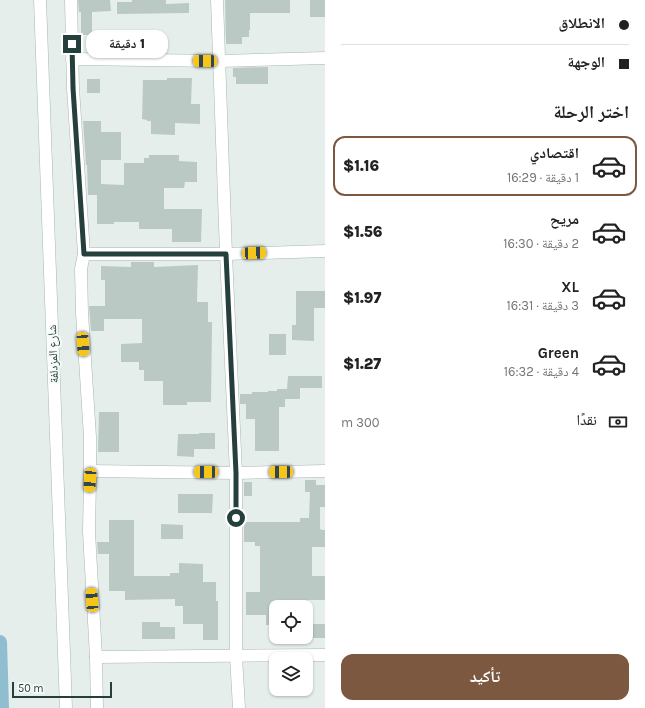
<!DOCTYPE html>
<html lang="ar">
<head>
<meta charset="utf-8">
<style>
  :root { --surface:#fff; --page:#f2f2f2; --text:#222; --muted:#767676; --line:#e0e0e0; --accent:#7d5840 }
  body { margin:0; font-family:Karla,"Noto Naskh Arabic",sans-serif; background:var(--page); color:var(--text); direction:rtl; height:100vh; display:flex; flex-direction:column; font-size:15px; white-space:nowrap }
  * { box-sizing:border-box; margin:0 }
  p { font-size:13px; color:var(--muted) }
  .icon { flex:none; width:22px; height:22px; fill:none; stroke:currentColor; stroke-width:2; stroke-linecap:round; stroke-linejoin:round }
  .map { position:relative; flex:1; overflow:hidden; direction:ltr }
  .panel { display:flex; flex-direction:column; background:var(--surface); width:320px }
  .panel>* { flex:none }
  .top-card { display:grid; align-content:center; height:88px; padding:0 16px; background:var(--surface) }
  .tools { position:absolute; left:269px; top:600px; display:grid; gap:8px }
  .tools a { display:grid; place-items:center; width:44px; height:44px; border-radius:8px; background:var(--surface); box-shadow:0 1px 3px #0004; font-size:20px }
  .scale { position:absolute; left:12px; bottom:10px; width:100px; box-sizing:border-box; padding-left:4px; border:2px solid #25403c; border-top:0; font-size:11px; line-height:14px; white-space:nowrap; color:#25403c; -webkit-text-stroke:3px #f6faf9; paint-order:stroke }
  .end { position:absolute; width:18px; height:18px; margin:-9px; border:5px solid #25403c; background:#fff; box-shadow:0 0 0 2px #fff }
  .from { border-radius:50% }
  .bubble { position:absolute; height:28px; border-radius:12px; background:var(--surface); box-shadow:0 1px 3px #0004; font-size:13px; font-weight:800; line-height:28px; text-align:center; direction:rtl }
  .car { position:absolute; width:12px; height:24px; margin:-12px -6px; border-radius:5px; box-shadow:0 0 3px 1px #0007; background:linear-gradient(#f5c518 24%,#345 0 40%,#f5c518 0 76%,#345 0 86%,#f5c518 0) }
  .top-card b { display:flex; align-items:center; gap:14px; height:38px; font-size:15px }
  .top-card b+b { border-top:1px solid var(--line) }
  .top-card i { width:10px; height:10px; background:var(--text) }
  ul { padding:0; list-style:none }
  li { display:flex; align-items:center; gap:12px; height:60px; margin:0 8px 6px; padding:0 8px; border:2px solid transparent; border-radius:12px }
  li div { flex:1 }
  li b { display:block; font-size:15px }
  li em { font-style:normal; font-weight:800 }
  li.selected { border-color:var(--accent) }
  li>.icon { width:36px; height:36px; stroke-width:1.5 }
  h2 { padding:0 16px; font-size:18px; line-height:48px }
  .pay { display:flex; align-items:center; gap:10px; height:44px; padding:0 16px; font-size:15px }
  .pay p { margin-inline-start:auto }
  .button { display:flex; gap:8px; margin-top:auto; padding:8px 16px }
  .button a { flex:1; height:46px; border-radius:12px; background:var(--accent); color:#fff; font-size:16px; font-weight:800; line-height:46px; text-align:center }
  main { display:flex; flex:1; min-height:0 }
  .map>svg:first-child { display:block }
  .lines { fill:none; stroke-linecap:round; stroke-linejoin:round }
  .canal { stroke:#91bdd0; stroke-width:14 }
  .building { fill:#bbc9c5 }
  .street-casing { stroke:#a8b6b3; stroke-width:13 }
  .secondary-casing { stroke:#a4b9b5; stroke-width:13 }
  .street { stroke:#fff; stroke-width:12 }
  .secondary { stroke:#fff; stroke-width:12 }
  .route { stroke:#25403c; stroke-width:5 }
  .labels { text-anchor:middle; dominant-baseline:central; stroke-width:4; stroke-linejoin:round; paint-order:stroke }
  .street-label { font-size:12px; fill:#25403c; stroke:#f6faf9 }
</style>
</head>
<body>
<main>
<section class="panel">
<div class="top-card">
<b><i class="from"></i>الانطلاق</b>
<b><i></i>الوجهة</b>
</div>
<h2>اختر الرحلة</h2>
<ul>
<li class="selected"><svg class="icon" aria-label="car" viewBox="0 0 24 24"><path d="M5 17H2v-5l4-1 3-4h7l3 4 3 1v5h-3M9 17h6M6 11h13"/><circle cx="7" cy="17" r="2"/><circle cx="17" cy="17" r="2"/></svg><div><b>اقتصادي</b><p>1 دقيقة · 16:29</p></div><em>$1.16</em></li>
<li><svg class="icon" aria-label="car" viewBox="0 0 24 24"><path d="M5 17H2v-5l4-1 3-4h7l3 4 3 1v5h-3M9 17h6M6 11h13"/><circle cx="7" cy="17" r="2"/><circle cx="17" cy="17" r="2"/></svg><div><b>مريح</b><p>2 دقيقة · 16:30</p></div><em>$1.56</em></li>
<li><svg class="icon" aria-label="car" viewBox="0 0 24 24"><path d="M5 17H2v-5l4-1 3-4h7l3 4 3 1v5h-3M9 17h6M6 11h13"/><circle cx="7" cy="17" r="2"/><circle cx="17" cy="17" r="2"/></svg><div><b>XL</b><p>3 دقيقة · 16:31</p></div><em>$1.97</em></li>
<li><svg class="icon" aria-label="car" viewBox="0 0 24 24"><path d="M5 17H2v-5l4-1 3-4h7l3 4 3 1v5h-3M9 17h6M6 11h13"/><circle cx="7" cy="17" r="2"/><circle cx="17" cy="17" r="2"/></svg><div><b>Green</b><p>4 دقيقة · 16:32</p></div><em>$1.27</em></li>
</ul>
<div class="pay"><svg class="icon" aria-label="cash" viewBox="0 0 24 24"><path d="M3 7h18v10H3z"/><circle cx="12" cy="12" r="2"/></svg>نقدًا<p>300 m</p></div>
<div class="button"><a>تأكيد</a></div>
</section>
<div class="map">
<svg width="325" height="708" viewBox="0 0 325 708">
  <rect width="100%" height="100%" fill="#e6eeeb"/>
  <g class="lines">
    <!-- canal -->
    <path class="canal" d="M 0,642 L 2,708"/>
  </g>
  <!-- building -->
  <g class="building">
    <path d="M 78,0 L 110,0 L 111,11 L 92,12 L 92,35 L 81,35 L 81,12 L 79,12 Z"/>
    <path d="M 132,0 L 166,0 L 166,4 L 189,3 L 189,13 L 117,14 L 117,2 L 132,2 Z"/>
    <path d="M 225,0 L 290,0 L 290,13 L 250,13 L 250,30 L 249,30 L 249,37 L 242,37 L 242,44 L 226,44 Z"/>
    <rect x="310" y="0" width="15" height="17"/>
    <path d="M 268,67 L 268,84 L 236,84 L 236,77 L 233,77 L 233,68 Z"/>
    <path d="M 167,78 L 192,78 L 191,104 L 200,104 L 200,124 L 175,123 L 175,135 L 151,134 L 151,121 L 147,121 L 147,120 L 142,119 L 143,80 L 167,80 Z"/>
    <rect x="87" y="79" width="13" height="14"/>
    <path d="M 83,121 L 101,121 L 101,132 L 121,132 L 121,160 L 101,160 L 101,184 L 124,185 L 124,163 L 144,163 L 144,158 L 149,158 L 149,155 L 179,155 L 179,161 L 197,162 L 197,182 L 185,182 L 184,188 L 164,188 L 164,209 L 202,209 L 201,242 L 172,242 L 172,229 L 139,229 L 139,222 L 114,222 L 114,224 L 97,224 L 97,195 L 88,195 L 87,165 L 86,165 Z"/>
    <path d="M 131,262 L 154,262 L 154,267 L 198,265 L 197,302 L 208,302 L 208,322 L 212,322 L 211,402 L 187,402 L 187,405 L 163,405 L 163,381 L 144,381 L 144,370 L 139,370 L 139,362 L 121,362 L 121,344 L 142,343 L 142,319 L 104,319 L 104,331 L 91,331 L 89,306 L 105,306 L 105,280 L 101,280 L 101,266 L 131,267 Z"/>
    <path d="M 296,291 L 325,291 L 325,308 L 314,308 L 314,341 L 292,340 L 292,325 L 296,325 Z"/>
    <rect x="269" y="334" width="17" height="21"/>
    <path d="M 288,376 L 322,376 L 322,388 L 300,388 L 300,399 L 285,399 L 285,407 L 279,407 L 279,451 L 255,451 L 255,419 L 246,419 L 246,404 L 240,404 L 240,394 L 252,394 L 252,392 L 268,392 L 268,391 L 277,391 L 277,389 L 287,389 Z"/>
    <path d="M 99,412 L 119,412 L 119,452 L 98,452 Z"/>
    <path d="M 199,433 L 215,433 L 215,449 L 194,449 L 194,457 L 177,456 L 178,434 L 199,434 Z"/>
    <path d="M 305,480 L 316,480 L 316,485 L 325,485 L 325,507 L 320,507 L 320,529 L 321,529 L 321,530 L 325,530 L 325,547 L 312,547 L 312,576 L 325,576 L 325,600 L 308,600 L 308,607 L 276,607 L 276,625 L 266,625 L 266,615 L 246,615 L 246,592 L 260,592 L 260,546 L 255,546 L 255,542 L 244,542 L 244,522 L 300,522 L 300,518 L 309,518 L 310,492 L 305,492 Z"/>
    <rect x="244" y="482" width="8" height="14"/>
    <path d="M 178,494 L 213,494 L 212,513 L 178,513 Z"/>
    <path d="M 109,520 L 134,520 L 134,576 L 170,576 L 170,573 L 179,573 L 179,563 L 203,564 L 203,582 L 216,582 L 216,601 L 218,601 L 218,640 L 203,640 L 203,624 L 183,624 L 183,606 L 175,606 L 175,599 L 125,600 L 125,591 L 109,591 L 109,554 L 98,554 L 97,542 L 109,542 Z"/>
    <path d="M 161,524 L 183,525 L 183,539 L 161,539 Z"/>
    <path d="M 142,622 L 160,622 L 160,627 L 175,627 L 175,639 L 142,639 Z"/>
    <rect x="306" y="624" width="19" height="14"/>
  </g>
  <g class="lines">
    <defs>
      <g id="street">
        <path d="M 71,0 L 73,88 L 84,254 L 81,269 L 82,313 L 90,437 L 90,480 L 89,532 L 96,657 L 97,708"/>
        <path d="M 217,0 L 226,254 L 236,473 L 236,656 L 239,708"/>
        <path d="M 72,59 L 220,61 L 325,58"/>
        <path d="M 84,254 L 226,254 L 325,251"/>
        <path d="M 90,471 L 236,473 L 325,471"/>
        <path d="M 96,657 L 325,655"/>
      </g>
      <path id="secondary" d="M 40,0 L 66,708"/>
    </defs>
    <!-- street casing -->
    <use href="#street" class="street-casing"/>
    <!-- secondary casing -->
    <use href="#secondary" class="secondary-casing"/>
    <!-- street -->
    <use href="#street" class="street"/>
    <!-- secondary -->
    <use href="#secondary" class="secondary"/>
  </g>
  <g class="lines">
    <!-- route -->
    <path class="route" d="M 72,44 L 73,88 L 84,254 L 226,254 L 236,473 L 236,518"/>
  </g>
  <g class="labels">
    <!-- street labels -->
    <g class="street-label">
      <text transform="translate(53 354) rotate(-92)">شارع المزدلفة</text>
    </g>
  </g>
</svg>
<div class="tools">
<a><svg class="icon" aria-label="locate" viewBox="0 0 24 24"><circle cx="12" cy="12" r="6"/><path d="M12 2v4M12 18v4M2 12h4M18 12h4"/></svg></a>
<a><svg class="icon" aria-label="layers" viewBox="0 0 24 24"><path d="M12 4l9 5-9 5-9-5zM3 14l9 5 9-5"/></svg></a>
</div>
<div class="scale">50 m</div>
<i class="end from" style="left:236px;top:518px"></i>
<i class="end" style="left:72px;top:44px"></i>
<div class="bubble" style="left:86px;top:30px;width:82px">1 دقيقة</div>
<i class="car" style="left:205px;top:61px;rotate:271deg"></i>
<i class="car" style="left:254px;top:253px;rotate:88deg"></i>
<i class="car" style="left:83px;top:344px;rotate:176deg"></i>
<i class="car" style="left:206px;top:472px;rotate:270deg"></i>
<i class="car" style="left:281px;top:472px;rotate:269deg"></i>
<i class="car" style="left:90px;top:480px;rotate:184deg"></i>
<i class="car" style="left:92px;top:600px;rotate:356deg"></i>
</div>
</main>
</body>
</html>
